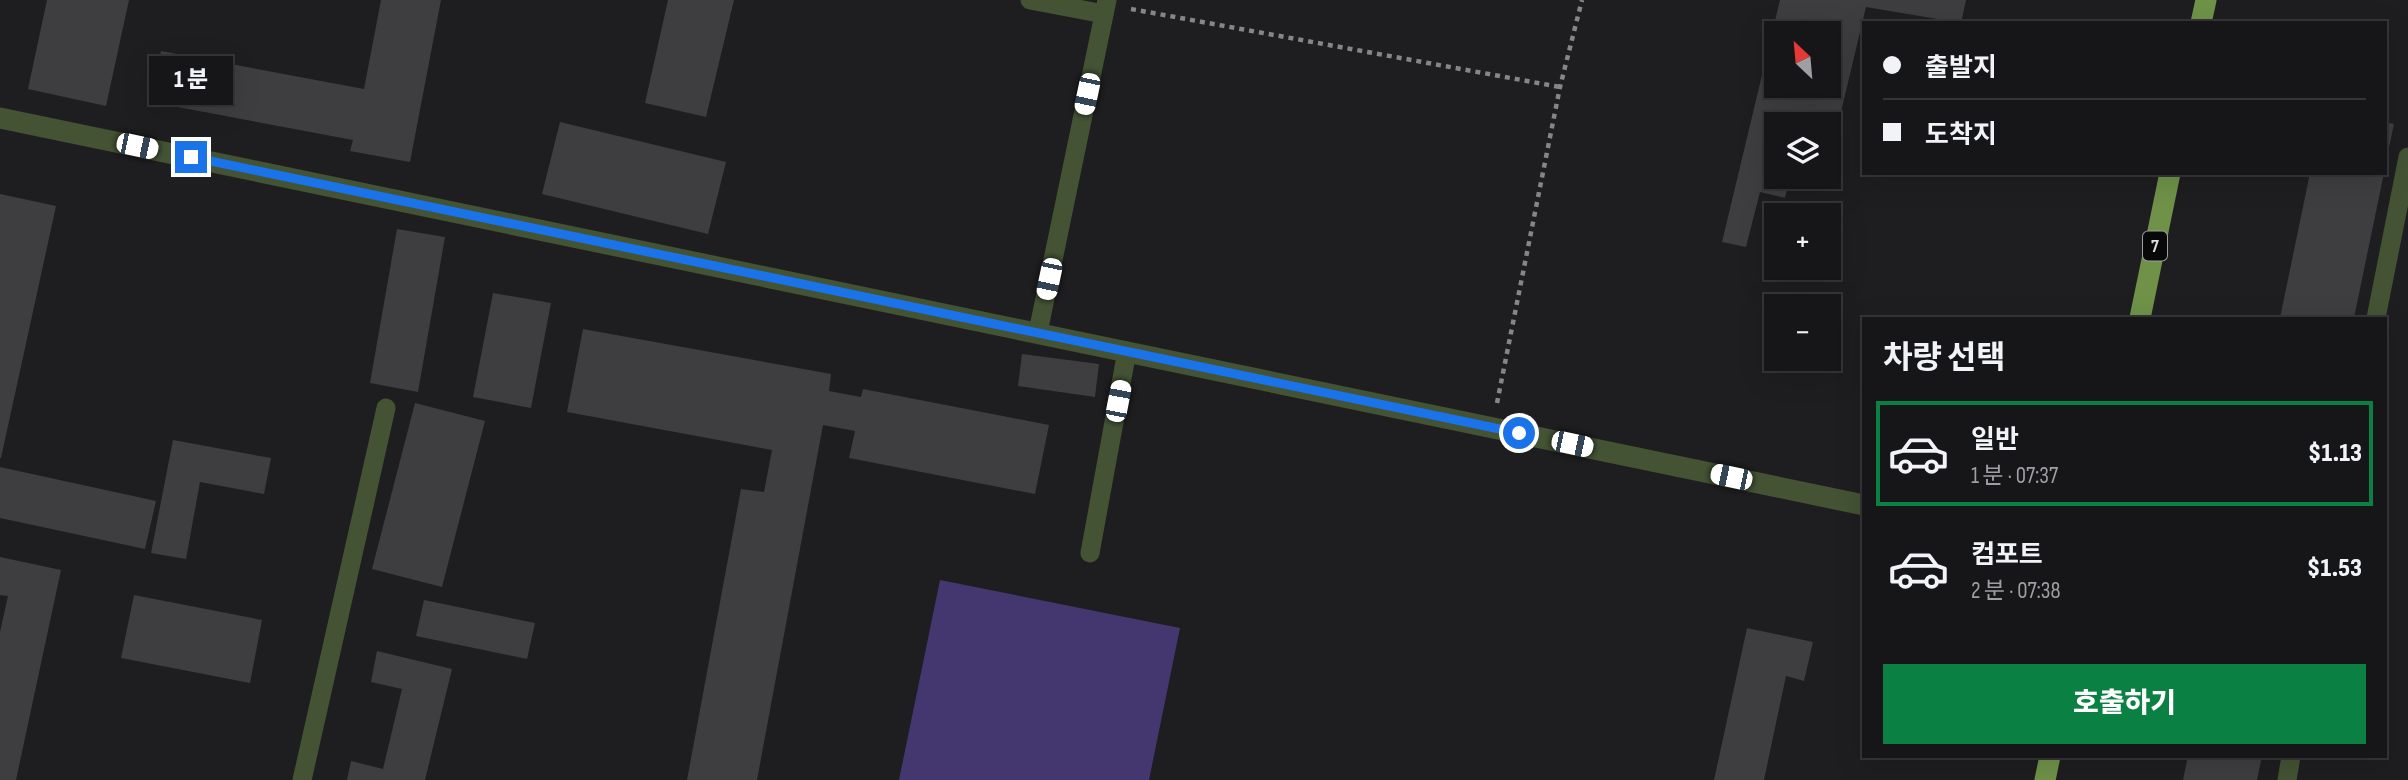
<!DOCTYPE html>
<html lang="ko">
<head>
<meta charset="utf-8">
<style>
  :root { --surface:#161618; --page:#232325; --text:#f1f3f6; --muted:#9e9fa2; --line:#353537; --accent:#0b8043 }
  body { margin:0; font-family:"Sofia Sans Condensed","Noto Sans KR",sans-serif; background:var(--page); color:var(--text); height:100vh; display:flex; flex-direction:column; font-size:26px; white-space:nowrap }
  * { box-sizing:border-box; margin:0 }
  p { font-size:23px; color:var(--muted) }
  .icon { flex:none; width:38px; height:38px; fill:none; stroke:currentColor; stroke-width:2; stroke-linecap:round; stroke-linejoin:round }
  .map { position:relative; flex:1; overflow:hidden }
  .side { position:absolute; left:1862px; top:317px; width:525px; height:441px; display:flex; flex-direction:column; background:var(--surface); border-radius:0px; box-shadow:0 7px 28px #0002,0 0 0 2px var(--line) }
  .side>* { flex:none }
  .hud { position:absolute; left:1862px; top:21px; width:525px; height:154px; border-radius:0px; box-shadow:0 7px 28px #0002,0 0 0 2px var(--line); display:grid; align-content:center; height:154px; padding:0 21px; background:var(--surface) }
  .needle { width:46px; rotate:334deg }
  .fabs { position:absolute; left:1764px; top:21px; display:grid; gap:14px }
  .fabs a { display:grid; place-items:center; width:77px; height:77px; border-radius:0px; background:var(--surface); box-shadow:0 7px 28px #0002,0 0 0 2px var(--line); font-size:35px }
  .end { position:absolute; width:32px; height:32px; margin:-16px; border:9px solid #1a73e8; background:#fff; box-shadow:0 0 0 4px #fff }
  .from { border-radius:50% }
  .bubble { position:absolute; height:49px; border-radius:0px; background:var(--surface); box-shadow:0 7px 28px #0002,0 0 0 2px var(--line); font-size:23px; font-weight:800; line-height:49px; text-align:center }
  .car { position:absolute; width:21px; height:42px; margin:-21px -10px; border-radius:9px; box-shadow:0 0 5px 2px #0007; background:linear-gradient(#fff 24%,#345 0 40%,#fff 0 76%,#345 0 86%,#fff 0) }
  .hud b { display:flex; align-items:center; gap:24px; height:66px; font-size:26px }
  .hud b+b { border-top:2px solid var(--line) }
  .hud i { width:18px; height:18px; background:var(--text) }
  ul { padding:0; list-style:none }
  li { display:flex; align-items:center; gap:21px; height:105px; margin:0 14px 10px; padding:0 7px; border:4px solid transparent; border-radius:0px }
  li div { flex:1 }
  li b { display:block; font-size:26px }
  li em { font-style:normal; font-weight:800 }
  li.on { border-color:var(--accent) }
  li>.icon { width:63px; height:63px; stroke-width:1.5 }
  h2 { padding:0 21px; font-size:32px; line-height:84px }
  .action { display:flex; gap:14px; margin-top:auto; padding:14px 21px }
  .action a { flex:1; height:80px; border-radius:0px; background:var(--accent); color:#fff; font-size:28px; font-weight:800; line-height:80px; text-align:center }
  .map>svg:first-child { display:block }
  .green { fill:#44366f }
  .building { fill:#3e3d40; fill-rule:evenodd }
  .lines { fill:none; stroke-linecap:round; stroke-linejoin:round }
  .path { stroke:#868688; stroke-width:4.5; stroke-dasharray:5 5; stroke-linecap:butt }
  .service { stroke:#435334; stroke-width:19 }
  .minor { stroke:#435334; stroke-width:21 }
  .trunk { stroke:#6f9248; stroke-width:21 }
  .route { stroke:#1a73e8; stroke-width:9 }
  .labels { text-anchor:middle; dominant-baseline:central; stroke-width:5; stroke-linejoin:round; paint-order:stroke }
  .shield { fill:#080809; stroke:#9e9d9f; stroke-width:2 }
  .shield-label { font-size:18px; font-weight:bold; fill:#dedddf }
</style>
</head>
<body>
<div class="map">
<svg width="2408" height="780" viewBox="0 0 2408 780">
  <rect width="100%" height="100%" fill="#1e1e20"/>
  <!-- green -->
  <path class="green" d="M 940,580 L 1180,628 L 1149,780 L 899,780 Z"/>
  <!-- building -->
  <g class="building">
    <path d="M 47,0 L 129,0 L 106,106 L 28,89 Z"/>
    <path d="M 381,0 L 441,0 L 410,162 L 350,151 L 353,140 L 151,102 L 161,51 L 364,89 Z"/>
    <path d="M 668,0 L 734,0 L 706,117 L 645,103 Z"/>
    <path d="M 1780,0 L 1966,0 L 1961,23 L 1866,7 L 1830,158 L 1829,124 L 1776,124 L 1776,177 L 1825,177 L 1822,189 L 1789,181 L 1785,198 L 1760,192 L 1746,247 L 1722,242 ZM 1776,33 L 1829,33 L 1829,86 L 1776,86 Z"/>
    <path d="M 560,122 L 726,162 L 708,234 L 542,194 Z"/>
    <path d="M 2385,122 L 2394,124 L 2386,162 L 2385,162 Z"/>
    <path d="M 2310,173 L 2384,173 L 2354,318 L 2280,318 Z"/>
    <path d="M 0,194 L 56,206 L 1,458 L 0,458 Z"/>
    <path d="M 397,229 L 445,237 L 418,392 L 370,383 Z"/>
    <path d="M 493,293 L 551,303 L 531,408 L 473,397 Z"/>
    <path d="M 583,329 L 831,374 L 829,391 L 861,397 L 863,389 L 1049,425 L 1035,494 L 849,458 L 855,431 L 823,425 L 757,780 L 687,780 L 741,489 L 764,492 L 772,450 L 567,412 Z"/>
    <path d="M 1022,354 L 1099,364 L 1095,397 L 1018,386 Z"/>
    <path d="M 415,403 L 485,421 L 442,587 L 372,569 Z"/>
    <path d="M 173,440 L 271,458 L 264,494 L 200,482 L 186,559 L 151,553 Z"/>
    <path d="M 0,467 L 156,501 L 145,549 L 0,518 Z"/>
    <path d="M 0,557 L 61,570 L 16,780 L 0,780 L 0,632 L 8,596 L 0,595 Z"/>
    <path d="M 134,595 L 262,620 L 250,683 L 121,658 Z"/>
    <path d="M 424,600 L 535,623 L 527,659 L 416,636 Z"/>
    <path d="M 1747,628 L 1813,642 L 1804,681 L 1786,676 L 1764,780 L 1714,780 Z"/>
    <path d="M 377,651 L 452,669 L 425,780 L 347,780 L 351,761 L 383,769 L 402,689 L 371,682 Z"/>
    <path d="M 2188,756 L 2262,756 L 2257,780 L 2183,780 Z"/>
  </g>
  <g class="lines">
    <!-- path -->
    <g class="path">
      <path d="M 1131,9 L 1560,87"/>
      <path d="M 1497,403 L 1560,87 L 1582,0"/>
    </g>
    <!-- service -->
    <g class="service">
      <path d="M 1030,0 L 1104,14"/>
      <path d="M 2376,318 L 2408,157"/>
      <path d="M 1038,332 L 1107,0"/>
      <path d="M 1090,553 L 1127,351"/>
      <path d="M 302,780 L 386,408"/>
      <path d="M 2287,780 L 2291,756"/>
    </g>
    <!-- minor -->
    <path class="minor" d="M 0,118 L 1864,505"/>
    <!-- trunk -->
    <g class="trunk">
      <path d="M 2201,23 L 2206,0"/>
      <path d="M 2140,318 L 2170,173"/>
      <path d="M 2045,780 L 2050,756"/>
    </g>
  </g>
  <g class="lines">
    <!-- route -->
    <path class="route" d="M 191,157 L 1519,433"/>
  </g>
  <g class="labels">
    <!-- shield labels -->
    <rect class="shield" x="2143" y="231.5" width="24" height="29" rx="5"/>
    <g class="shield-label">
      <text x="2155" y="246">7</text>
    </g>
  </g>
</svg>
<div class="fabs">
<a><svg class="needle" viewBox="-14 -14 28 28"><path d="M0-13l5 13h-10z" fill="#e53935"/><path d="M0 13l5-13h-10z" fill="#9e9fa2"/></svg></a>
<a><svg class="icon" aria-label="layers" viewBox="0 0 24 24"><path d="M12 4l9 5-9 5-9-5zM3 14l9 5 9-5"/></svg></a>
<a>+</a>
<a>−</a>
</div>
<i class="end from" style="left:1519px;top:433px"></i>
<i class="end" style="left:191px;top:157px"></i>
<div class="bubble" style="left:149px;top:56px;width:84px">1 분</div>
<i class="car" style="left:1087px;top:94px;rotate:192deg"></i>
<i class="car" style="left:137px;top:146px;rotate:102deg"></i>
<i class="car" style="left:1049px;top:279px;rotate:192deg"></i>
<i class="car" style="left:1118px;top:401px;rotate:11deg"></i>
<i class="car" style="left:1572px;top:444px;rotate:102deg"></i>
<i class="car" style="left:1731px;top:477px;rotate:282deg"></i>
<div class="hud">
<b><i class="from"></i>출발지</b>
<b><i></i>도착지</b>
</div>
<section class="side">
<h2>차량 선택</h2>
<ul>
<li class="on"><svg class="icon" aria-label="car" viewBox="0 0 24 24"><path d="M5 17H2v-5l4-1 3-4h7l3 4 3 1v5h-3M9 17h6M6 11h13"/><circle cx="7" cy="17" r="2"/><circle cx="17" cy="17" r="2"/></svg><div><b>일반</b><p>1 분 · 07:37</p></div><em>$1.13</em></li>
<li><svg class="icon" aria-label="car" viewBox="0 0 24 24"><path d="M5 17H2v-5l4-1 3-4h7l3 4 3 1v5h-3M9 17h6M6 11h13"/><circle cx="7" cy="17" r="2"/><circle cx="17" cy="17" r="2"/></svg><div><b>컴포트</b><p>2 분 · 07:38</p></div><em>$1.53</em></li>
</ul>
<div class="action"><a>호출하기</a></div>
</section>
</div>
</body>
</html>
